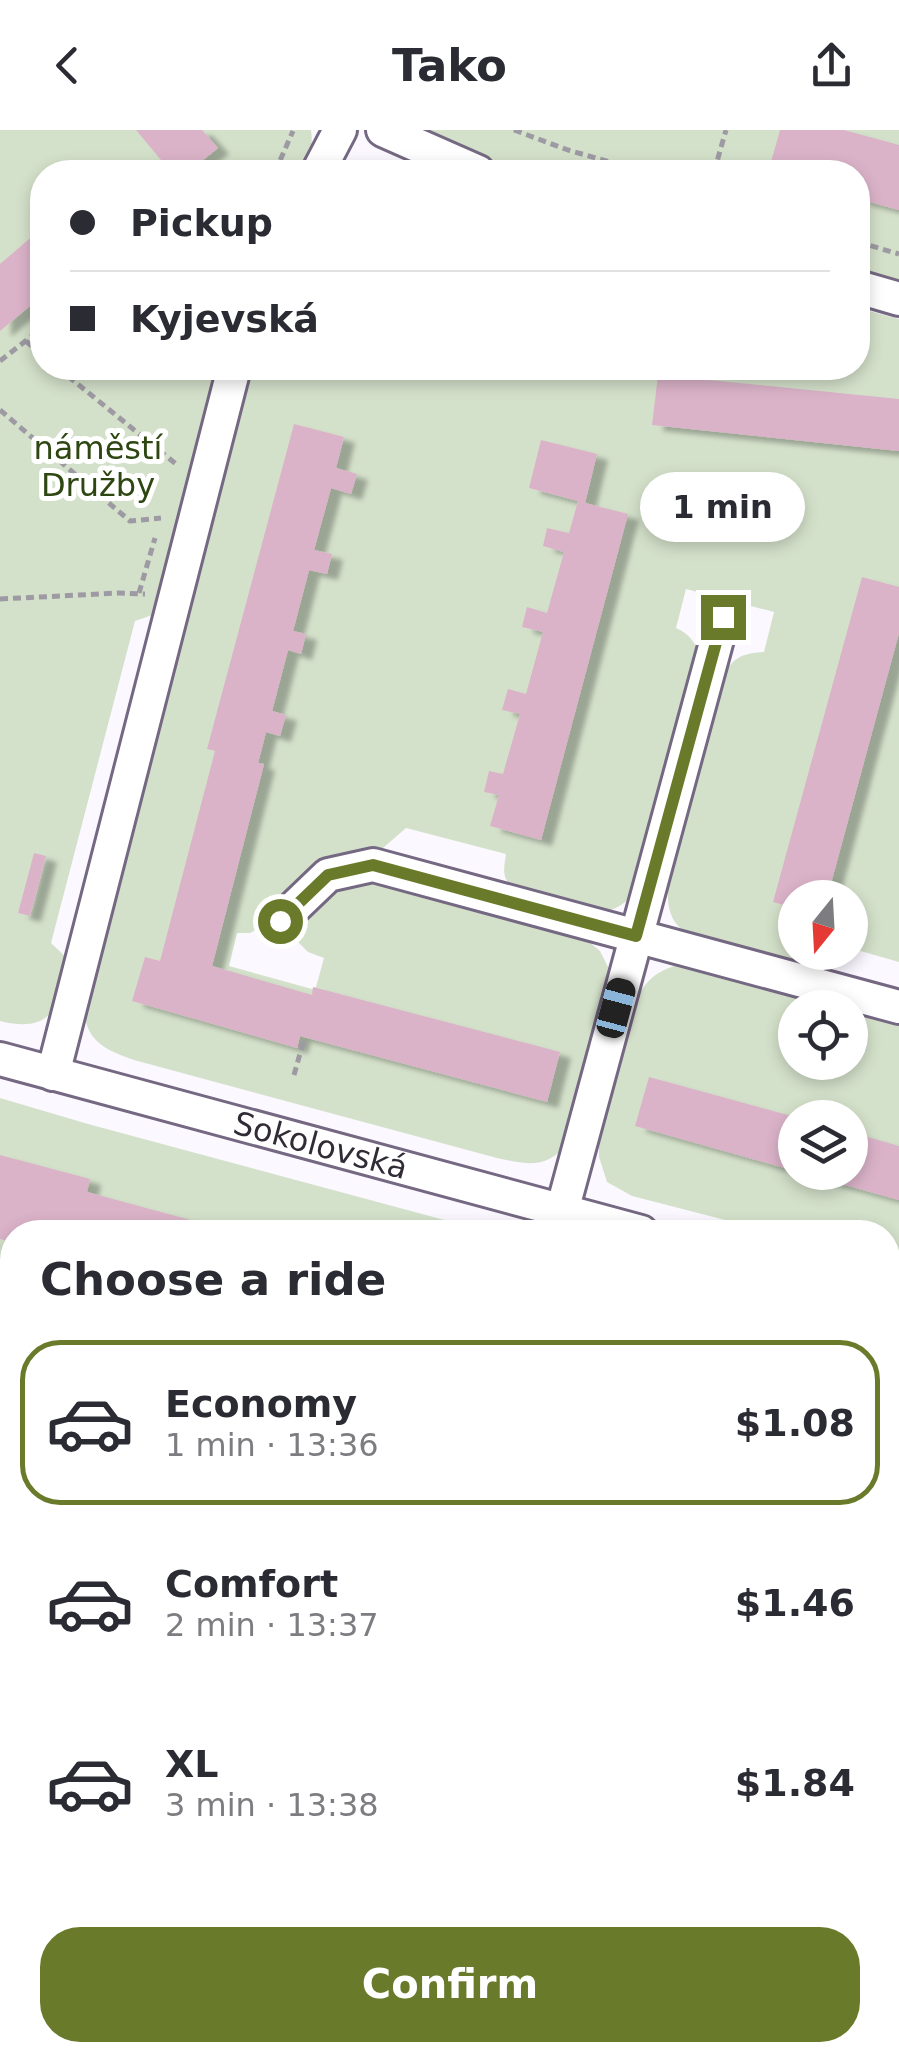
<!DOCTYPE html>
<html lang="en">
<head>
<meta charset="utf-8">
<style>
  :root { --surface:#fff; --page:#f2f2f3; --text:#2b2b33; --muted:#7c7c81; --line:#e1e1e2; --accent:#697b2a }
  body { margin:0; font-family:"DejaVu Sans",sans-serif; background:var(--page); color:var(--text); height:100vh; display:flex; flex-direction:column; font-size:38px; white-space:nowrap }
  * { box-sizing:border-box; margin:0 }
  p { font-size:32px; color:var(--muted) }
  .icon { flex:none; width:55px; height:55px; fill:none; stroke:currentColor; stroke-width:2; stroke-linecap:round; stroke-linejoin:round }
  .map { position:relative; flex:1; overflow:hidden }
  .panel { position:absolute; left:0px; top:1090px; width:900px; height:842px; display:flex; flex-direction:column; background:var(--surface); border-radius:40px 40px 0 0; box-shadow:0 5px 15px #0003 }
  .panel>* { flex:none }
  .top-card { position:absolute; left:30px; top:30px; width:840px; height:220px; border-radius:40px; box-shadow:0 5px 15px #0003; display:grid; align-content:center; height:220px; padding:0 40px; background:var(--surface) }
  .needle { width:65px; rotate:198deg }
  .fabs { position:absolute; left:778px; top:750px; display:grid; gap:20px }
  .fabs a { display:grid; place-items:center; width:90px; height:90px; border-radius:50%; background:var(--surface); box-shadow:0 5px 15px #0003; font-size:50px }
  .end { position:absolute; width:45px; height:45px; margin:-22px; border:12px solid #697b2a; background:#fff; box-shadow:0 0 0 5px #fff }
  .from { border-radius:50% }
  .bubble { position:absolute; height:70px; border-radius:35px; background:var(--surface); box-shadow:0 5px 15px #0003; font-size:32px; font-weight:800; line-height:70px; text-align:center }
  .car { position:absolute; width:30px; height:60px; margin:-30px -15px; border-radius:12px; box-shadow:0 0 8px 2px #0007; background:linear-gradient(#222 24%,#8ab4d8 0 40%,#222 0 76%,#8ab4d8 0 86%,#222 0) }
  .top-card b { display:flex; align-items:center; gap:35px; height:95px; font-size:38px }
  .top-card b+b { border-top:2px solid var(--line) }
  .top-card i { width:25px; height:25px; background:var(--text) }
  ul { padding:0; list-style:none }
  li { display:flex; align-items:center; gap:30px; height:165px; margin:0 20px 15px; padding:0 20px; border:5px solid transparent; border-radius:40px }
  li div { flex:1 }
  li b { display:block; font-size:38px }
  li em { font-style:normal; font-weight:800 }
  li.selected { border-color:var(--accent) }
  li>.icon { width:90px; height:90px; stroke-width:1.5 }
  h2 { padding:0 40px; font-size:45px; line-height:120px }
  .cta { display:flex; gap:20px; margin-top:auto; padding:20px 40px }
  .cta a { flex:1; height:115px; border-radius:40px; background:var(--accent); color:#fff; font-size:40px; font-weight:800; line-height:115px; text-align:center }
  header { display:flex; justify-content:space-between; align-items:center; height:130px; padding:0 40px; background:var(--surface); font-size:45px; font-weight:800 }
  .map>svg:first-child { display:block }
  .built { fill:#f3e8fe }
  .green { fill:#d4e1ca; fill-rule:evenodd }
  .building { fill:#dbb3c9; filter:url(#shadow) }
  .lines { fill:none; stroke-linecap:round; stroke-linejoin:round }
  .minor-casing { stroke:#756882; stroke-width:38 }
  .path { stroke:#9e9aa3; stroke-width:5; stroke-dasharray:8 5; stroke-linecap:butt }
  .minor { stroke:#fff; stroke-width:32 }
  .route { stroke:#697b2a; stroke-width:12 }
  .labels { text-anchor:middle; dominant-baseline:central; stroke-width:10; stroke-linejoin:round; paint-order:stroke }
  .park-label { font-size:32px; fill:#2e4712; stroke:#fff }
  .street-label { font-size:32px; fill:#312b36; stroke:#fff }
</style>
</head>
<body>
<header><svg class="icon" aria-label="back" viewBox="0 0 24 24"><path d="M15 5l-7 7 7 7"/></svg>Tako<svg class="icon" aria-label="share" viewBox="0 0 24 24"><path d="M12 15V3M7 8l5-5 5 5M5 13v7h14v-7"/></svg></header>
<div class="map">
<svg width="899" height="1932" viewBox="0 0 899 1932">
  <defs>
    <filter id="shadow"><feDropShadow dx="11" dy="6" stdDeviation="2.5" flood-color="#0004"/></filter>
  </defs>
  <rect width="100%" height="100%" fill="#fbf8ff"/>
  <!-- built -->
  <path class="built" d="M 0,1752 L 12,1755 L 12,1920 L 754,1920 L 799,1932 L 0,1932 Z"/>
  <!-- green -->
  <g class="green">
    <path d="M 0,0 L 311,0 C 313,16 311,28 304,42 L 42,42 L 42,238 L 226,238 L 161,482 L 135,491 L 51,813 L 71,832 C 59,876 53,904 0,891 Z"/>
    <path d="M 404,0 L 899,0 L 899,155 L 858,144 L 858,42 L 500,42 L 442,19 Z"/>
    <path d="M 858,178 L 899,189 L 899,832 L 850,818 L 850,768 L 795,768 L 795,822 L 799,823 L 794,829 L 785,832 C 767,827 748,822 730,817 C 693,807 665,804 668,757 L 724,546 C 732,527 744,523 764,522 L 774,482 L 686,459 L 676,498 C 689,504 695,511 699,525 L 630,768 C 624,773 617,779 609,780 C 583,785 539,766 513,759 C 501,746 504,739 506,724 L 406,698 L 383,718 L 360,724 L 260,798 L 250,803 L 237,803 L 229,836 L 312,859 L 316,857 L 324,828 L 308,822 L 297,811 L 294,803 L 295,794 L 326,765 L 343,755 L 371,751 L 589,812 L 600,821 L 611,843 L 567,1014 C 546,1040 526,1034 497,1028 L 134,930 C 103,919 83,910 84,872 L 250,238 L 858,238 Z"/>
    <path d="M 674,836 L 691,837 L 835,877 L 795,878 L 795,932 L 850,932 L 850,882 L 899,895 L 899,1137 L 888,1134 L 888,1102 L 772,1102 L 632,1066 L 607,1052 L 599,1027 L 599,1013 L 637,869 C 645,851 656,842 674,836 ZM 795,988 L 850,988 L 850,1042 L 795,1042 Z"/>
    <path d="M 0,968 L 88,994 L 489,1102 L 12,1102 L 12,1492 L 0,1369 Z"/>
    <path d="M 888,1210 L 899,1213 L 899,1821 L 888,1821 Z"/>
    <path d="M 888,1874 L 899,1877 L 899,1932 L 799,1932 L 754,1920 L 888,1920 Z"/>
  </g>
  <!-- building -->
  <g class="building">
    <path d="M 136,0 L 202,0 L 218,18 L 188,42 L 171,42 Z"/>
    <path d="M 780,0 L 844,0 L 899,15 L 899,80 L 858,69 L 858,42 L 782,42 L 769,39 Z"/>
    <path d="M 42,98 L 42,166 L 0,201 L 0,134 Z"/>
    <path d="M 658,245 L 899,269 L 899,321 L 652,295 Z"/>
    <path d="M 294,294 L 344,307 L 336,338 L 357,344 L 351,364 L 331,358 L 314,420 L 332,424 L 327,444 L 309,440 L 293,501 L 306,504 L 301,524 L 288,520 L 272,581 L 286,585 L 280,606 L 266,602 L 258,633 L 264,634 L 212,836 L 312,865 L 313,857 L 560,922 L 547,972 L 300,906 L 297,918 L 132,871 L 145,827 L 160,831 L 215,621 L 207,619 Z"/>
    <path d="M 541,310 L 597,324 L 585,373 L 628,384 L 541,710 L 490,696 L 499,665 L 484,662 L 489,641 L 503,644 L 520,584 L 502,580 L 508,559 L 526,564 L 543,502 L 522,497 L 527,477 L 547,483 L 564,422 L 543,416 L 547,398 L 569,403 L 578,371 L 529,358 Z"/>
    <path d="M 862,447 L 899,457 L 899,503 L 827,768 L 795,768 L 795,778 L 773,772 Z"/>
    <path d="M 34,723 L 46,726 L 30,786 L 18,783 Z"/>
    <path d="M 649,947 L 795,987 L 795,1041 L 635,996 Z"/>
    <path d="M 850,1002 L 899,1016 L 899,1070 L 805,1044 L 850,1042 Z"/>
    <path d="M 0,1025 L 90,1049 L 87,1062 L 235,1102 L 12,1102 L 12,1112 L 0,1109 Z"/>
    <path d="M 888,1275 L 899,1278 L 899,1355 L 888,1352 L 892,1330 L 888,1329 Z"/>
    <path d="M 445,1920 L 754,1920 L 795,1931 L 475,1932 L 476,1930 Z"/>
  </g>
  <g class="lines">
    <defs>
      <g id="minor">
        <path d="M 383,0 L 478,42"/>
        <path d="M 318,42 L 340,0"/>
        <path d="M 858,157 L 899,169"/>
        <path d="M 280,791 L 328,745 L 373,735 L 899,877"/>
        <path id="s1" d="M 0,929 L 641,1102"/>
        <path d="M 53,944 L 234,238"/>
        <path d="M 562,1081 L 723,487"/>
        <path d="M 888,1167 L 899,1169"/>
        <path d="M 0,1486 L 12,1595"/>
        <path d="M 0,1657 L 12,1655"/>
        <path d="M 888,1838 L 899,1841"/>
      </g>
    </defs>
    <!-- minor casing -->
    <use href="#minor" class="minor-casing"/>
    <!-- path -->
    <g class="path">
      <path d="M 514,0 L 568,20 L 645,42"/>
      <path d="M 355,34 L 375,42"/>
      <path d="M 275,42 L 293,1"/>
      <path d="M 714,42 L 726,0"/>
      <path d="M 858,112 L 899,124"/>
      <path d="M 26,211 L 42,225"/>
      <path d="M 0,231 L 42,198"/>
      <path d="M 58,238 L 176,334"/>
      <path d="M 0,280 L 130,391 L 161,388"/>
      <path d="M 139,463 L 155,408"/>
      <path d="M 0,469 L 119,463 L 145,464"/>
      <path d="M 294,945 L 303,913 L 298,912"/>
      <path d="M 0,1256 L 12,1255"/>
      <path d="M 888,1359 L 899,1363"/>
      <path d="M 0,1697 L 12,1695"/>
    </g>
    <!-- minor -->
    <use href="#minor" class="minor"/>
  </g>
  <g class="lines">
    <!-- route -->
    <path class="route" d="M 280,791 L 328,745 L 373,735 L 636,806 L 723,487"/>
  </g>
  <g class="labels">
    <!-- park labels -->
    <g class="park-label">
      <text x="98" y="318">náměstí<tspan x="98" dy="37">Družby</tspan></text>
    </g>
    <!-- street labels -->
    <g class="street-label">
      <text stroke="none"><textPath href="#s1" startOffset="332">Sokolovská</textPath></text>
    </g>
  </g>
</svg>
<div class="fabs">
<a><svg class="needle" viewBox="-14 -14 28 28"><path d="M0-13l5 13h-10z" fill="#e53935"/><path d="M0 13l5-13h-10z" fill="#7c7c81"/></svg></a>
<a><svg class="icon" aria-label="locate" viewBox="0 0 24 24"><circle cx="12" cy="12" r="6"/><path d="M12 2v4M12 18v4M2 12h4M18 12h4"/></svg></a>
<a><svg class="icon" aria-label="layers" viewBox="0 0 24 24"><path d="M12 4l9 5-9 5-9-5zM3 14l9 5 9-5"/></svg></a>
</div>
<i class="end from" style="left:280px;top:791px"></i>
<i class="end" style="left:723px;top:487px"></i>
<div class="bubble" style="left:640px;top:342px;width:165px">1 min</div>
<i class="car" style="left:616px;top:878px;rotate:15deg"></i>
<div class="top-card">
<b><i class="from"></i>Pickup</b>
<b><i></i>Kyjevská</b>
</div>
<section class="panel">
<h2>Choose a ride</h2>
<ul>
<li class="selected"><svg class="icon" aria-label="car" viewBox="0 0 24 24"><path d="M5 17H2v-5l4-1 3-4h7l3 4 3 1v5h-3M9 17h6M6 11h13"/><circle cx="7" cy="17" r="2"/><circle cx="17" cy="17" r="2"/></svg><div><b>Economy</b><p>1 min · 13:36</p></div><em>$1.08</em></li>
<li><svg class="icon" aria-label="car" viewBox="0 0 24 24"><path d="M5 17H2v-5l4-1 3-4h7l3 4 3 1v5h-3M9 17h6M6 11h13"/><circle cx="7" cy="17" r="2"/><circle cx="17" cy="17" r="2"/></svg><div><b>Comfort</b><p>2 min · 13:37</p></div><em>$1.46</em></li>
<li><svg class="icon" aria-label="car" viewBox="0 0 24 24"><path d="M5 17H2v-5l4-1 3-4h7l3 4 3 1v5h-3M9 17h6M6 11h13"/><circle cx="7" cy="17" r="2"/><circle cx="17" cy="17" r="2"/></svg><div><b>XL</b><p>3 min · 13:38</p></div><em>$1.84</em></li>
</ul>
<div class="cta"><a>Confirm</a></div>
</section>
</div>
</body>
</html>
